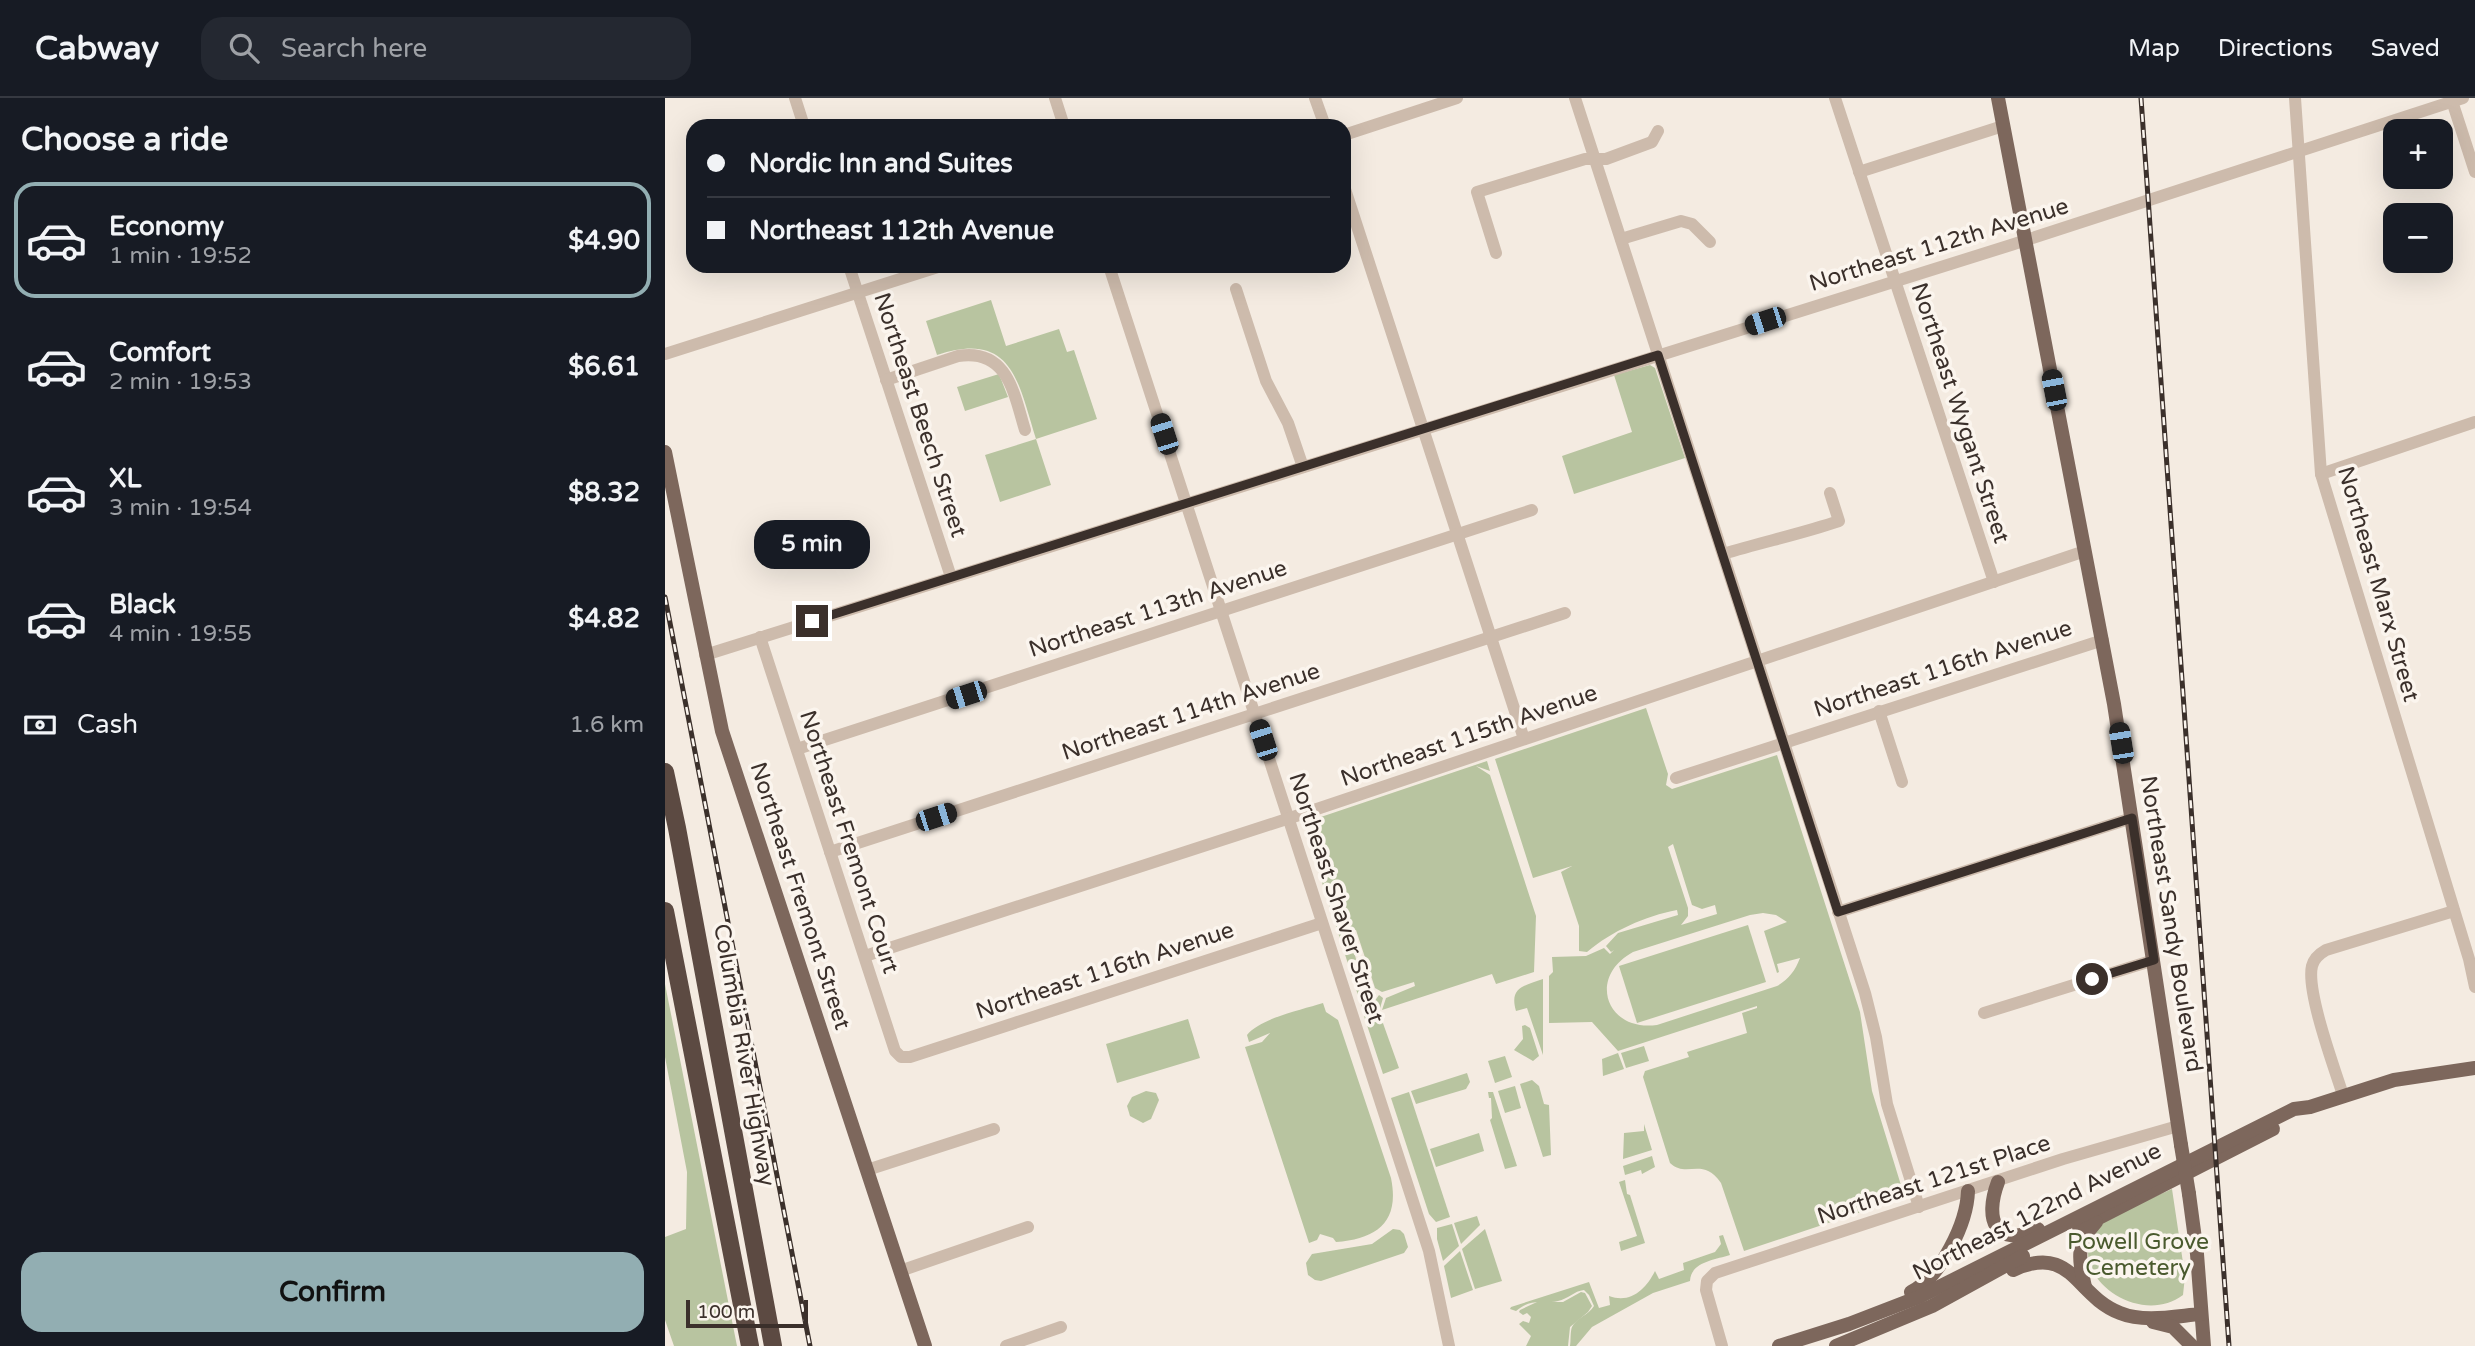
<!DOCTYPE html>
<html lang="en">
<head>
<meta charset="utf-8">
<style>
  :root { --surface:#171b24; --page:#242831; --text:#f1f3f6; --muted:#9ea1a6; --line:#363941; --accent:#92aeb2 }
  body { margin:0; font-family:"Varela Round",sans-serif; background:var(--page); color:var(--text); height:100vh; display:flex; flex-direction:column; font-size:26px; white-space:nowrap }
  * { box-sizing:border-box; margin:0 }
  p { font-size:23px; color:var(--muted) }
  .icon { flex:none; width:38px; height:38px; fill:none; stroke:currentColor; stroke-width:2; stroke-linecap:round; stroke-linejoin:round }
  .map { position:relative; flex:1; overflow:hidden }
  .side { display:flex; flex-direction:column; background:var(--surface); width:665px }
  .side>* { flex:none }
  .hud { position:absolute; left:21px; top:21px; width:665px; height:154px; border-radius:21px; box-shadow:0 7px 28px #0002; display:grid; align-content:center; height:154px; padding:0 21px; background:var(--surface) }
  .tools { position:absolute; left:1718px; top:21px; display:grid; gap:14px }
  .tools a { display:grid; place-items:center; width:70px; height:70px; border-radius:14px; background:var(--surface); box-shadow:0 7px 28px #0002; font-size:35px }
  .scale { position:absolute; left:21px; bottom:18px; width:122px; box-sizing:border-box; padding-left:7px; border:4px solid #3b302b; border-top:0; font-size:19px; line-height:24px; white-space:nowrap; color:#3b302b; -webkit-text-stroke:5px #fbf5ee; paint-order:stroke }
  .end { position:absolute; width:32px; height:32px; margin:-16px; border:9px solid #3b302b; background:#fff; box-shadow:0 0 0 4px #fff }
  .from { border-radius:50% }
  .bubble { position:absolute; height:49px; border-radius:21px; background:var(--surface); box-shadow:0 7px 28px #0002; font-size:23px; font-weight:800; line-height:49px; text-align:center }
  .car { position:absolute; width:21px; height:42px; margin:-21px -10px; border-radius:9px; box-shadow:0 0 5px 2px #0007; background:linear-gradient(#222 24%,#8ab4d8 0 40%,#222 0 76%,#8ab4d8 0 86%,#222 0) }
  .hud b { display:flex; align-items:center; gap:24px; height:66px; font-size:26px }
  .hud b+b { border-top:2px solid var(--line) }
  .hud i { width:18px; height:18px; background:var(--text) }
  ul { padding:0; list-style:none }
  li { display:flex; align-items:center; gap:21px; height:116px; margin:0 14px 10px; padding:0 7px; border:4px solid transparent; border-radius:21px }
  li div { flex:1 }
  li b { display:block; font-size:26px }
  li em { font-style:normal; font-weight:800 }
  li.on { border-color:var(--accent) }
  li>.icon { width:63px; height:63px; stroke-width:1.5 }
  h2 { padding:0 21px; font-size:32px; line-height:84px }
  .pay { display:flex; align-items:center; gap:18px; height:77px; padding:0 21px; font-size:26px }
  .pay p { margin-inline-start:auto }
  .action { display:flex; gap:14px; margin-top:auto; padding:14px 21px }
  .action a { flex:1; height:80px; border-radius:21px; background:var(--accent); color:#111; font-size:28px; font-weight:800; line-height:80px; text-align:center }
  header { display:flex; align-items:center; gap:42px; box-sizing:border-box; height:98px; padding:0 35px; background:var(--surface); border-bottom:2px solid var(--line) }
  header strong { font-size:33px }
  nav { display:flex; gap:38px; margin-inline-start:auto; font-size:24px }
  .search { width:490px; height:63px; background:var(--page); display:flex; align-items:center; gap:18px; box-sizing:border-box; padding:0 24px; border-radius:21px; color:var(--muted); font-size:26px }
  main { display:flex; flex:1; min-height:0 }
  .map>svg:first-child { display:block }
  .green { fill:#b8c4a0; fill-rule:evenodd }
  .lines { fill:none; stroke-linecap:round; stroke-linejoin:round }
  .minor { stroke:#cdbbac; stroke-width:12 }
  .major { stroke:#7d675c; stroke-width:14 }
  .highway { stroke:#5c4a42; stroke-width:18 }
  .rail-casing { stroke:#3b302b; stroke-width:5 }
  .rail { stroke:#fbf5ee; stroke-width:2.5; stroke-dasharray:8; stroke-linecap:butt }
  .major-bridge { stroke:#7d675c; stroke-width:14 }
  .route { stroke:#3b302b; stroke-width:9 }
  .labels { text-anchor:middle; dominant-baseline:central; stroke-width:7; stroke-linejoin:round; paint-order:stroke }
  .street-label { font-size:23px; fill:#3b302b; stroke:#fbf5ee }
  .park-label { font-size:23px; fill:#4a5a2e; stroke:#fbf5ee }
</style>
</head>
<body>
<header>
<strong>Cabway</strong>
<div class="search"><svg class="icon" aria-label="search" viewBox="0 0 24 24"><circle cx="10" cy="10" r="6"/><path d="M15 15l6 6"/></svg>Search here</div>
<nav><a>Map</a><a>Directions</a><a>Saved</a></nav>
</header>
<main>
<section class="side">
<h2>Choose a ride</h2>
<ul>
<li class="on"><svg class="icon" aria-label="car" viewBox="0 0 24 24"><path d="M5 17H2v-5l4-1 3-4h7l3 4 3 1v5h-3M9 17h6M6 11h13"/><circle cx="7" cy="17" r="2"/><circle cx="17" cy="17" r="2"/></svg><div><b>Economy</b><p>1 min · 19:52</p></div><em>$4.90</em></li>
<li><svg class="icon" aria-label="car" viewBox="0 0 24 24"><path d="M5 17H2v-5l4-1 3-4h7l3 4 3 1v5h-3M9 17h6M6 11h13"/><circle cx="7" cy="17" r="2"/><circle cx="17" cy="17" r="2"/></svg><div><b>Comfort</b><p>2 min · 19:53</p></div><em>$6.61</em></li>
<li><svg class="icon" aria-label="car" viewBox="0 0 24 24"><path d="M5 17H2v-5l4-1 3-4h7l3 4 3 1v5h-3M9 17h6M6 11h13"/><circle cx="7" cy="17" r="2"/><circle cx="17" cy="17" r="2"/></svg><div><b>XL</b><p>3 min · 19:54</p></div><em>$8.32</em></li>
<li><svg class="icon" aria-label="car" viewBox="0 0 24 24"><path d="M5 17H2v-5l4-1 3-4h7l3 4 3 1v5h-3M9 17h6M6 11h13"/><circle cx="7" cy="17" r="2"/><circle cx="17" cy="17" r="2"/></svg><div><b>Black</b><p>4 min · 19:55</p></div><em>$4.82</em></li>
</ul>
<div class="pay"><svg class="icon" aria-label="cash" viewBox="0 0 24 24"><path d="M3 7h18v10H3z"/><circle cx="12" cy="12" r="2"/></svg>Cash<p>1.6 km</p></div>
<div class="action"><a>Confirm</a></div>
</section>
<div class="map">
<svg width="1810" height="1248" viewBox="0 0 1810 1248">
  <rect width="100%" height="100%" fill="#f4ebe1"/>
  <!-- green -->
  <g class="green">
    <path d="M 326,202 L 341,248 L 394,231 L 402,254 L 409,252 L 432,321 L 371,341 L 386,387 L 335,404 L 320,357 L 371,341 C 353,283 347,232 272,257 L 261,223 Z"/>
    <path d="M 985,267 L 990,270 L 1020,360 L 909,396 L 897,358 L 967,334 L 949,277 Z"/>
    <path d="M 334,276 L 343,299 L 300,313 L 292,289 Z"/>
    <path d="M 981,610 L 1003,676 L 1001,687 L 1007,691 L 1112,657 L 1195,914 L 1207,993 L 1239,1097 L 1238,1100 L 1079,1153 L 1056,1085 C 1037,1058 1022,1081 1005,1065 L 978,979 L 980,973 L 1024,959 L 1022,954 L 1082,935 L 1077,915 L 1092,910 L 1092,908 L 953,953 L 927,924 L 884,925 L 884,878 L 888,874 L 887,859 L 921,858 L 939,850 L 945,856 L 949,852 L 946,854 L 941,848 L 953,835 L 1013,817 L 1012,812 C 980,818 947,833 922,854 L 914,853 L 914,828 L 896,774 L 907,768 L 868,780 L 830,661 ZM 1008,746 L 1027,807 L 1037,811 L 1050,807 L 1052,816 L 1016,827 L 1023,818 L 1023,810 L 1003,749 ZM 1098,815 L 1111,817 L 1122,824 L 1099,833 L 1112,875 L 1114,874 L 1112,866 L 1135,860 C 1130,873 1124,881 1112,888 L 992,927 C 941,934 922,879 968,854 L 1085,817 Z"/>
    <path d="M 822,663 L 825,673 L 811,668 L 825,677 L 871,818 L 869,874 L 831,886 L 827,876 L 717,912 L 721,900 L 750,888 L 749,884 L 717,894 L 710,890 L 691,832 L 683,833 L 691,861 L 696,860 L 697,863 L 704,892 L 711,895 L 699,916 L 639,728 L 641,724 Z"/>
    <path d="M 1083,827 L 1101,884 L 972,925 L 954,868 Z"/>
    <path d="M 878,881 L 878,957 L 862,910 L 851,913 C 844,889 859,888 878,881 Z"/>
    <path d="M 0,886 L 72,1248 L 9,1248 L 0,1222 L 0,1139 L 21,1131 L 22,1074 L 0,959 Z"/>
    <path d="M 714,897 L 718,900 L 714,914 L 734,970 L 718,976 L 699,918 Z"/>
    <path d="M 658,905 L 661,914 L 673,922 L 726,1080 C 735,1124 712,1141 671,1144 L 668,1140 L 655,1136 L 652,1142 L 644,1145 L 580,949 L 597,944 L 605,935 L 584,944 L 582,937 C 596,920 636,912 658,905 Z"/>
    <path d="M 523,921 L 535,960 L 452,985 L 441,946 Z"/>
    <path d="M 860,927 L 865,930 L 874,958 L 868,963 L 849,952 L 858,941 L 857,928 Z"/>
    <path d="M 979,948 L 984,963 L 961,970 L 956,955 Z"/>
    <path d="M 953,955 L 959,971 L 938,978 L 937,961 Z"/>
    <path d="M 840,958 L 847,979 L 830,985 L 823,963 Z"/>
    <path d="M 802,975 L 805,984 L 801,991 L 751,1006 L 746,993 Z"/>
    <path d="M 867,982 L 874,988 L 879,1006 L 884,1007 L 886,1057 L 878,1059 L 855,986 Z"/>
    <path d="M 850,988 L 856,1010 L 840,1015 L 833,993 Z"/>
    <path d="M 481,993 L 491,995 L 494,1002 L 486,1021 L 478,1025 L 465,1018 L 462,1008 L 467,999 Z"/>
    <path d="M 744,994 L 785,1119 L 771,1124 L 764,1116 L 726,1000 Z"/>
    <path d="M 823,994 L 828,994 L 852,1068 L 840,1071 L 825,1022 L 827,1020 L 826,1000 L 824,1000 Z"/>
    <path d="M 979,1026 L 987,1052 L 958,1061 L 959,1035 L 979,1033 Z"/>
    <path d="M 814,1035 L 819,1053 L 771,1069 L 765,1051 Z"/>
    <path d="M 987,1058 L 990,1069 L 977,1076 L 976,1072 L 960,1077 L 958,1068 Z"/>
    <path d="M 960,1082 L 962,1096 L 965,1097 L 980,1145 L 956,1153 L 954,1144 L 972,1138 L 954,1084 Z"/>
    <path d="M 1507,1091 L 1520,1178 L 1518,1197 C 1471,1232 1393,1171 1435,1126 C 1442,1119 1494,1097 1507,1091 Z"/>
    <path d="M 812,1118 L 815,1127 L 796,1146 L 789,1125 Z"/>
    <path d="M 787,1126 L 794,1148 L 778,1163 L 772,1141 L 772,1130 Z"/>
    <path d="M 728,1131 L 735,1132 L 739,1136 L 743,1149 L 739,1155 L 656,1183 L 650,1182 L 643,1177 L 641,1165 L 647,1156 L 707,1146 Z"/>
    <path d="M 820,1131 L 837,1183 L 810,1191 L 797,1151 Z"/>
    <path d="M 1058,1137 L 1065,1157 C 1049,1162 1026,1164 1025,1183 L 988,1195 L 927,1229 L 911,1248 L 905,1248 C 906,1243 905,1234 907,1229 C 911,1220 924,1217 929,1208 L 924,1197 L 919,1192 C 909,1193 903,1201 893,1203 C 876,1207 868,1199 851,1213 L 845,1211 L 846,1209 L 924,1184 L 934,1210 L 945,1207 L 944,1198 C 966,1206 981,1191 990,1173 L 994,1181 L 1019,1172 L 1018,1165 L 1050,1154 L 1056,1146 L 1054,1138 Z"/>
    <path d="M 795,1153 L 808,1192 L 786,1200 L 779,1168 Z"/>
    <path d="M 916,1194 L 920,1195 L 927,1208 L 923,1214 L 905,1229 L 903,1248 L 861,1248 L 866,1238 L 854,1226 L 858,1223 L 864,1225 L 866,1219 L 862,1215 L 858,1217 L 854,1214 L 855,1212 L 872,1204 L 898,1204 Z"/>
  </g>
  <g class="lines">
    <!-- minor -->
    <g class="minor">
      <path d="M 130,0 L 139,28"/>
      <path d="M 390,0 L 399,28"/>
      <path d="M 650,0 L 660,28"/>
      <path d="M 910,0 L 1200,895 L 1211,939 L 1222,1006 L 1254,1109"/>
      <path d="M 1170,0 L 1329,484"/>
      <path d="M 1630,0 L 1656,376 L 1804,861 L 1810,889"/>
      <path d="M 1787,3 L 1810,74"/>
      <path d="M 679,37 L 792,0"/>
      <path d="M 1194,74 L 1338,28"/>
      <path d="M 679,88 L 859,641"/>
      <path d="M 956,141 L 1016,123 L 1027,126 L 1045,144"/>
      <path d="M 831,155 L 812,94 L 920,61 L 941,61 L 987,44 L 993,33"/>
      <path d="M 184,168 L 286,479"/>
      <path d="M 444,168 L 764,1153 L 784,1248"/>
      <path d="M 571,191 L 601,283 L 623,325 L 638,369"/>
      <path d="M 0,256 L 276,168"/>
      <path d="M 221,282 L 293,258 C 343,250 349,296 360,332"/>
      <path d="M 1656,376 L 1810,324"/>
      <path d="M 1058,456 C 1097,444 1136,436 1174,423 L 1165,395"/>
      <path d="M 95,539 L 230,953 L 236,959 L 245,959 L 657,825"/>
      <path d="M 40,557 L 1346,147 L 1798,0"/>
      <path d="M 1214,613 L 1237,684"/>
      <path d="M 132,651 L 867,412"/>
      <path d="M 1011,680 L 1438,542"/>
      <path d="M 165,754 L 900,515"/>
      <path d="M 1173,814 L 1467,720"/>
      <path d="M 200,858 L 631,718 L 1420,453"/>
      <path d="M 1319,915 L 1489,862"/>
      <path d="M 1678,997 C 1669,969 1641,893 1647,868 C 1649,860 1654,856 1661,852 L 1789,813"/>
      <path d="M 202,1072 L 329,1031"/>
      <path d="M 235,1173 L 363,1129"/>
      <path d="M 341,1248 L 396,1229"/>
      <path d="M 1057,1248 L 1041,1192 L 1042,1183 L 1050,1175 L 1398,1061 L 1513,1028"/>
    </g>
    <!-- major -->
    <g class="major">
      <path d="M 1333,0 L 1449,606 L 1516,1047"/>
      <path d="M 0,354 L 57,633 L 260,1248"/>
      <path d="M 1333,1084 C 1319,1121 1330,1151 1373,1131"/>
      <path d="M 1524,1096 L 1532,1156 L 1539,1248"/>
      <path d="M 1414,1130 L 1608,1031"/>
      <path d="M 1348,1172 C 1408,1145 1409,1197 1455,1215 C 1479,1225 1511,1218 1536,1216"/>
      <path d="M 1420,1189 C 1414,1161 1410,1147 1431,1124"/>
      <path d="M 1246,1194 C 1276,1179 1302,1125 1303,1093"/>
      <path d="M 1488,1224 L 1508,1229 L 1527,1248"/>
      <path d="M 1114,1248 L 1184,1226 L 1254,1199 L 1629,1011 L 1645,1009 L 1729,982 L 1810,970"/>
      <path d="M 1171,1248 L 1267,1208 L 1358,1158"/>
    </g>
    <!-- highway -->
    <g class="highway">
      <path d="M 0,674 L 12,730 L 108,1248"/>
      <path d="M 0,813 L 85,1248"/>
    </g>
    <defs>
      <g id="rail">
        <path d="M 1476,0 L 1564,1248"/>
        <path d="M 0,499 L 145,1248"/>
      </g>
    </defs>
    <!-- rail casing -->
    <use href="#rail" class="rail-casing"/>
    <!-- rail -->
    <use href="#rail" class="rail"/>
    <!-- major-bridge -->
    <path class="major-bridge" d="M 1516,1047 L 1524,1096"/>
  </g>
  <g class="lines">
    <!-- route -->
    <path class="route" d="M 147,523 L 993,257 L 1173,814 L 1467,720 L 1489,862 L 1427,881"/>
  </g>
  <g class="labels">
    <!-- street labels -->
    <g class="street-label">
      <text transform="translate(1274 147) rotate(-17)">Northeast 112th Avenue</text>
      <text transform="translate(1295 315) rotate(72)">Northeast Wygant Street</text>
      <text transform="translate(255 317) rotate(72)">Northeast Beech Street</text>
      <text transform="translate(1713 486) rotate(74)">Northeast Marx Street</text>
      <text transform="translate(493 511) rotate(-18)">Northeast 113th Avenue</text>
      <text transform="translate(1278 571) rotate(-18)">Northeast 116th Avenue</text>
      <text transform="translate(526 614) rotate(-18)">Northeast 114th Avenue</text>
      <text transform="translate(804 638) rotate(-19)">Northeast 115th Avenue</text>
      <text transform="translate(184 744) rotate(72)">Northeast Fremont Court</text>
      <text transform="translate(135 798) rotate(72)">Northeast Fremont Street</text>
      <text transform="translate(671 800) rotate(72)">Northeast Shaver Street</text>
      <text transform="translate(1506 826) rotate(81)">Northeast Sandy Boulevard</text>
      <text transform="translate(440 873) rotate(-18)">Northeast 116th Avenue</text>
      <text transform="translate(79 957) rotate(80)">Columbia River Highway</text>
      <text transform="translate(1269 1082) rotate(-18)">Northeast 121st Place</text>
      <text transform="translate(1372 1114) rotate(-27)">Northeast 122nd Avenue</text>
    </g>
    <!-- park labels -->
    <g class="park-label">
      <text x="1473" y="1144">Powell Grove<tspan x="1473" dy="26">Cemetery</tspan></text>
    </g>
  </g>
</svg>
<div class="tools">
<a>+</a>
<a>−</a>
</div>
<div class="scale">100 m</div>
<i class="end from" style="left:1427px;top:881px"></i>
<i class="end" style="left:147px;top:523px"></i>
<div class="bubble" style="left:89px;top:422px;width:116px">5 min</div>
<i class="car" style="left:1100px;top:223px;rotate:252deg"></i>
<i class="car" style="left:1389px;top:292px;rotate:349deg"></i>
<i class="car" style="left:499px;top:336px;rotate:342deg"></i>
<i class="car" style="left:301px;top:597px;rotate:252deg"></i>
<i class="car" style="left:598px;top:642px;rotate:342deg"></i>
<i class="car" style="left:1456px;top:645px;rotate:351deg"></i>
<i class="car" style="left:271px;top:719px;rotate:72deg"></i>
<div class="hud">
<b><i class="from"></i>Nordic Inn and Suites</b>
<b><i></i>Northeast 112th Avenue</b>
</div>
</div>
</main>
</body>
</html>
